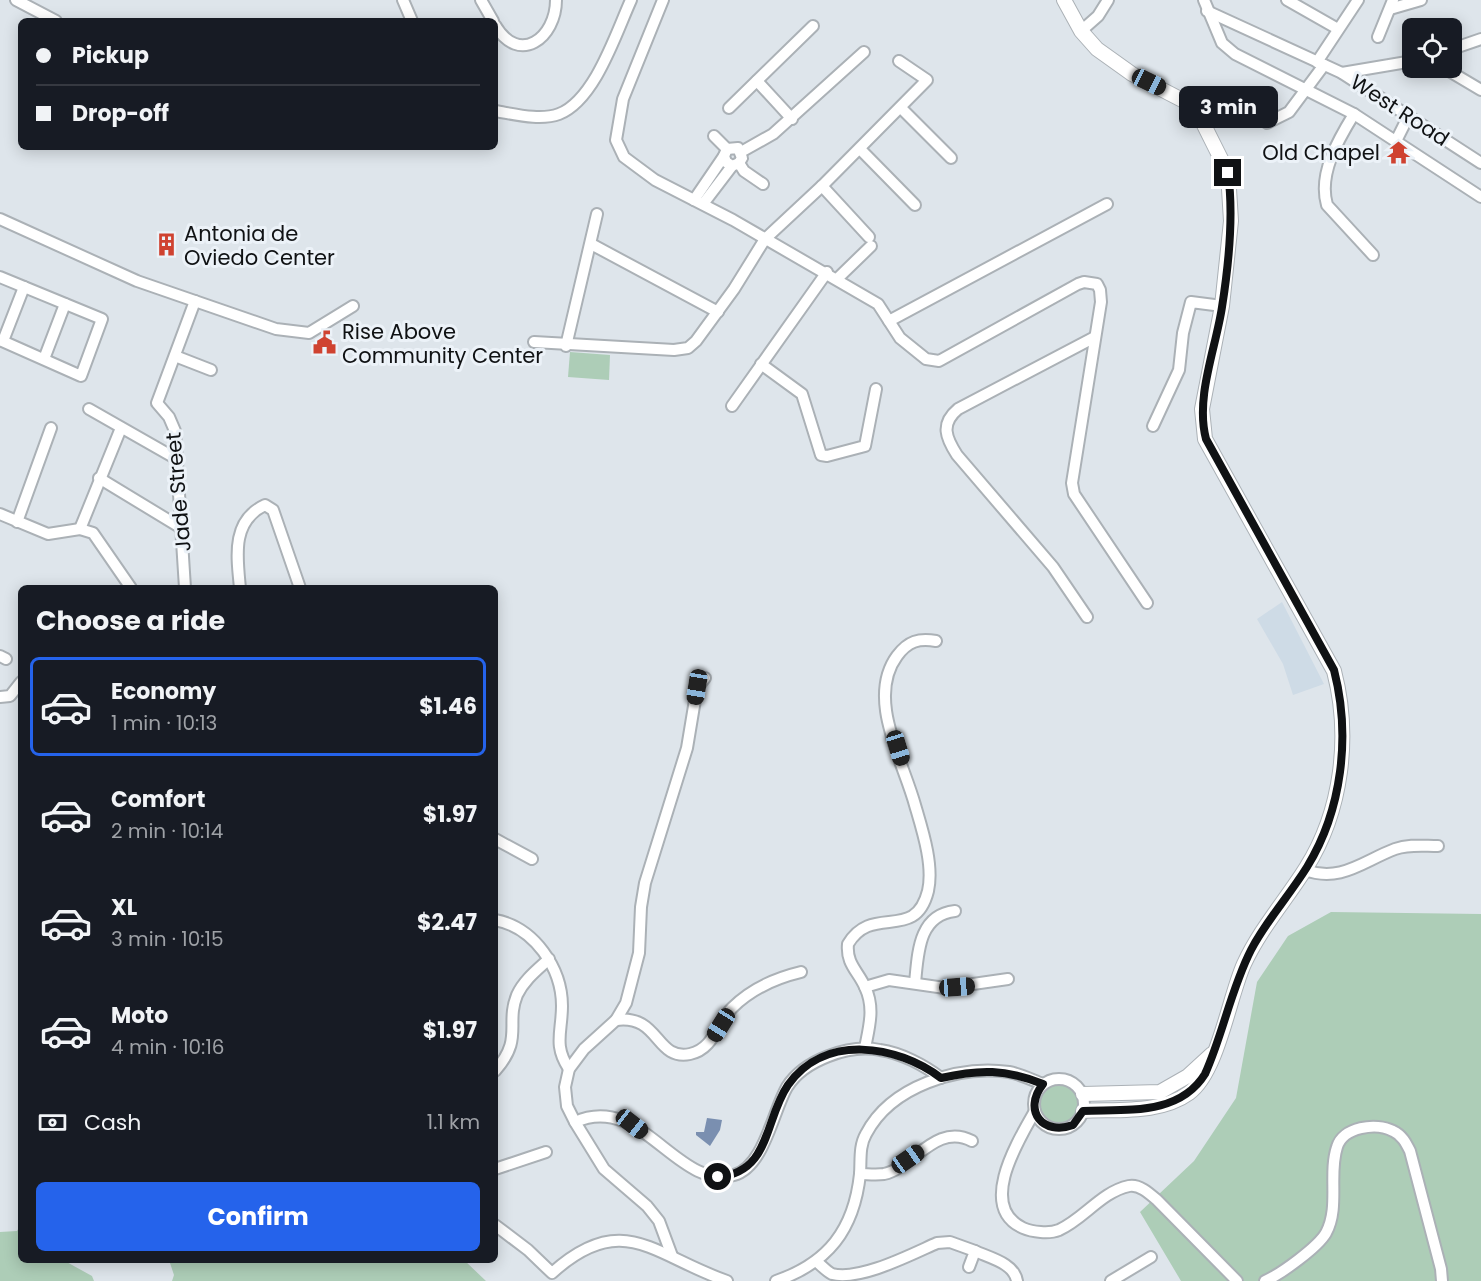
<!DOCTYPE html>
<html lang="en">
<head>
<meta charset="utf-8">
<style>
  :root { --surface:#171b24; --page:#242831; --text:#f1f3f6; --muted:#9ea1a6; --line:#363941; --accent:#2563eb }
  body { margin:0; font-family:Poppins,sans-serif; background:var(--page); color:var(--text); height:100vh; display:flex; flex-direction:column; font-size:22px; white-space:nowrap }
  * { box-sizing:border-box; margin:0 }
  p { font-size:20px; color:var(--muted) }
  .icon { flex:none; width:33px; height:33px; fill:none; stroke:currentColor; stroke-width:2; stroke-linecap:round; stroke-linejoin:round }
  .map { position:relative; flex:1; overflow:hidden }
  .side { position:absolute; left:18px; top:585px; width:480px; height:678px; display:flex; flex-direction:column; background:var(--surface); border-radius:9px; box-shadow:0 3px 15px #0003 }
  .side>* { flex:none }
  .top-card { position:absolute; left:18px; top:18px; width:480px; height:132px; border-radius:9px; box-shadow:0 3px 15px #0003; display:grid; align-content:center; height:132px; padding:0 18px; background:var(--surface) }
  .buttons { position:absolute; left:1402px; top:18px; display:grid; gap:12px }
  .buttons a { display:grid; place-items:center; width:60px; height:60px; border-radius:9px; background:var(--surface); box-shadow:0 3px 15px #0003; font-size:30px }
  .end { position:absolute; width:27px; height:27px; margin:-14px; border:8px solid #101214; background:#fff; box-shadow:0 0 0 3px #fff }
  .from { border-radius:50% }
  .bubble { position:absolute; height:42px; border-radius:9px; background:var(--surface); box-shadow:0 3px 15px #0003; font-size:20px; font-weight:700; line-height:42px; text-align:center }
  .car { position:absolute; width:18px; height:36px; margin:-18px -9px; border-radius:8px; box-shadow:0 0 4px 2px #0007; background:linear-gradient(#222 24%,#8ab4d8 0 40%,#222 0 76%,#8ab4d8 0 86%,#222 0) }
  .top-card b { display:flex; align-items:center; gap:21px; height:57px; font-size:22px }
  .top-card b+b { border-top:2px solid var(--line) }
  .top-card i { width:15px; height:15px; background:var(--text) }
  ul { padding:0; list-style:none }
  li { display:flex; align-items:center; gap:18px; height:99px; margin:0 12px 9px; padding:0 6px; border:3px solid transparent; border-radius:9px }
  li div { flex:1 }
  li b { display:block; font-size:22px }
  li em { font-style:normal; font-weight:700 }
  li.active { border-color:var(--accent) }
  li>.icon { width:54px; height:54px; stroke-width:1.5 }
  h2 { padding:0 18px; font-size:27px; line-height:72px }
  .pay { display:flex; align-items:center; gap:15px; height:66px; padding:0 18px; font-size:22px }
  .pay p { margin-inline-start:auto }
  .primary-button { display:flex; gap:12px; margin-top:auto; padding:12px 18px }
  .primary-button a { flex:1; height:69px; border-radius:9px; background:var(--accent); color:#fff; font-size:24px; font-weight:700; line-height:69px; text-align:center }
  .map>svg:first-child { display:block }
  .built { fill:#cedbe6 }
  .green { fill:#adcdb7 }
  .water { fill:#7a8fb0 }
  .lines { fill:none; stroke-linecap:round; stroke-linejoin:round }
  .minor-casing { stroke:#abb1b6; stroke-width:14 }
  .tertiary-casing { stroke:#abb1b6; stroke-width:16 }
  .minor { stroke:#fff; stroke-width:10 }
  .tertiary { stroke:#fff; stroke-width:14 }
  .route { stroke:#101214; stroke-width:8 }
  .labels { text-anchor:middle; dominant-baseline:central; stroke-width:6; stroke-linejoin:round; paint-order:stroke }
  .street-label { font-size:21px; fill:#101214; stroke:#ecf2f8 }
  .poi-label { font-size:21px; fill:#101214; stroke:#ecf2f8; text-anchor:start }
</style>
</head>
<body>
<div class="map">
<svg width="1481" height="1281" viewBox="0 0 1481 1281">
  <rect width="100%" height="100%" fill="#dee5eb"/>
  <!-- built -->
  <path class="built" d="M 1282,602 L 1324,684 L 1293,695 L 1283,664 L 1257,619 Z"/>
  <!-- green -->
  <g class="green">
    <path d="M 570,352 L 610,355 L 609,380 L 568,377 Z"/>
    <path d="M 1331,912 L 1481,914 L 1481,1281 L 1181,1281 L 1140,1212 L 1194,1161 L 1236,1098 L 1257,982 L 1288,936 Z"/>
    <circle cx="1058" cy="1103" r="20"/>
    <path d="M 21,1224 L 21,1260 L 63,1260 L 92,1276 L 94,1281 L 0,1281 L 0,1232 L 17,1231 Z"/>
    <path d="M 169,1260 L 464,1260 L 486,1281 L 172,1281 L 174,1275 Z"/>
  </g>
  <!-- water -->
  <path class="water" d="M 707,1118 L 722,1120 L 720,1130 L 710,1146 L 696,1135 L 696,1132 L 704,1132 Z"/>
  <g class="lines">
    <defs>
      <g id="minor">
        <path d="M 16,0 L 56,21"/>
        <path d="M 403,0 L 412,21"/>
        <path d="M 481,0 L 493,21"/>
        <path d="M 663,0 L 623,99 L 616,140 L 624,157 L 655,180 L 733,220 L 878,304 L 900,338 L 926,359 L 939,361 L 1078,284 L 1084,282 L 1097,284 L 1100,290 L 1101,302 L 1072,483 L 1074,494 L 1147,603"/>
        <path d="M 1204,0 L 1222,43 L 1235,54 L 1354,114 L 1481,197"/>
        <path d="M 1287,0 L 1338,29"/>
        <path d="M 1390,9 L 1421,0"/>
        <path d="M 1207,11 L 1342,73 L 1481,163"/>
        <path d="M 495,25 C 519,66 556,38 556,0"/>
        <path d="M 1081,31 L 1098,16 L 1108,0"/>
        <path d="M 1378,37 L 1393,0"/>
        <path d="M 1452,49 L 1481,39"/>
        <path d="M 1317,62 L 1358,0"/>
        <path d="M 1444,68 L 1481,90"/>
        <path d="M 1342,73 L 1413,61"/>
        <path d="M 757,81 L 792,119"/>
        <path d="M 729,108 L 813,26"/>
        <path d="M 901,108 L 951,158"/>
        <path d="M 495,111 C 514,114 540,121 559,114 C 595,100 616,33 631,0"/>
        <path d="M 1354,114 C 1338,140 1318,174 1327,205 L 1373,255"/>
        <path d="M 1267,123 L 1289,112 L 1324,65"/>
        <path d="M 714,136 L 727,149"/>
        <path d="M 1396,141 L 1409,115"/>
        <path d="M 860,149 L 915,205"/>
        <path d="M 741,152 L 773,134 L 864,52"/>
        <path d="M 739,163 L 744,171 L 763,184"/>
        <path d="M 822,186 L 869,237"/>
        <path d="M 694,200 L 724,156"/>
        <path d="M 703,204 L 732,166 L 739,163 L 742,158 L 738,148 L 727,149 L 724,156 L 726,162 L 732,166"/>
        <path d="M 0,219 L 137,281 L 276,329 L 309,333 L 353,306"/>
        <path d="M 591,244 L 718,312"/>
        <path d="M 0,277 L 102,319 L 81,376 L 0,340"/>
        <path d="M 838,278 L 871,246"/>
        <path d="M 889,321 L 1107,204"/>
        <path d="M 3,341 L 24,287"/>
        <path d="M 534,342 L 674,350 L 688,348 L 696,341 L 734,289 L 765,239 L 822,186 L 927,80 L 899,61"/>
        <path d="M 566,346 L 597,214"/>
        <path d="M 175,356 L 211,370"/>
        <path d="M 44,359 L 65,304"/>
        <path d="M 761,364 L 802,394 L 821,455 L 827,456 L 865,446 L 876,389"/>
        <path d="M 732,406 L 827,272"/>
        <path d="M 89,409 L 175,458"/>
        <path d="M 1153,426 L 1179,370 L 1183,333 L 1191,302 L 1222,306"/>
        <path d="M 99,478 L 183,529"/>
        <path d="M 0,514 L 48,534 L 80,529"/>
        <path d="M 17,522 L 51,428"/>
        <path d="M 80,529 L 121,428"/>
        <path d="M 80,529 L 93,533 L 131,588"/>
        <path d="M 185,588 L 175,431 L 169,417 L 157,403 L 195,301"/>
        <path d="M 240,588 C 237,557 231,521 265,505 L 273,510 L 300,588"/>
        <path d="M 1087,617 L 1053,567 L 957,455 C 946,438 940,424 958,409 L 1095,337"/>
        <path d="M 0,656 L 6,659"/>
        <path d="M 0,697 L 10,696 L 21,682"/>
        <path d="M 495,839 L 532,859"/>
        <path d="M 1305,870 C 1341,883 1363,861 1395,849 C 1409,844 1423,846 1438,846"/>
        <path d="M 495,920 C 534,927 562,968 562,1006 C 562,1032 553,1045 569,1069"/>
        <path d="M 915,983 C 918,954 918,915 955,911"/>
        <path d="M 865,987 L 889,980 L 945,988 L 1008,979"/>
        <path d="M 616,1020 C 660,1014 655,1061 690,1054 C 714,1049 717,1023 732,1008 C 751,989 776,978 801,972"/>
        <path d="M 865,1048 C 869,1027 875,1008 865,987 C 858,971 846,964 848,944 C 872,903 915,943 928,891 C 934,865 922,829 915,805 C 903,761 866,698 897,656 C 908,641 919,638 936,641"/>
        <path d="M 495,1071 C 524,1038 505,1025 517,995 C 524,980 537,970 549,959"/>
        <circle cx="1059" cy="1104" r="25"/>
        <path d="M 1035,1111 C 1018,1141 977,1207 1023,1228 C 1032,1232 1049,1234 1059,1230 C 1084,1219 1101,1192 1129,1186 C 1139,1184 1149,1193 1157,1200 L 1237,1281"/>
        <path d="M 575,1122 C 642,1092 677,1191 734,1175 C 764,1167 773,1111 787,1087 C 804,1060 849,1044 880,1050 C 901,1053 924,1065 941,1078"/>
        <path d="M 495,1169 L 546,1152"/>
        <path d="M 860,1174 C 867,1174 876,1175 884,1174 C 913,1168 936,1122 972,1141"/>
        <path d="M 495,1225 L 528,1250 L 552,1273 C 623,1209 654,1256 727,1281"/>
        <path d="M 975,1251 C 990,1258 1014,1263 1017,1281"/>
        <path d="M 672,1256 L 659,1221 L 647,1206 L 604,1169 L 575,1122 L 567,1106 L 565,1087 L 569,1069 L 584,1049 L 616,1020 L 626,1003 L 639,953 L 641,907 L 645,883 L 687,748 L 697,688 L 705,678"/>
        <path d="M 817,1262 C 822,1266 826,1271 832,1274 C 860,1281 910,1255 937,1243 L 950,1242 L 975,1251 L 969,1267"/>
        <path d="M 776,1281 C 828,1263 854,1230 860,1174 C 861,1160 859,1146 866,1134 C 891,1086 958,1065 1009,1072 C 1020,1074 1032,1080 1043,1084"/>
        <path d="M 1111,1281 L 1151,1257"/>
        <path d="M 1265,1281 C 1281,1274 1318,1247 1326,1233 C 1340,1207 1328,1174 1337,1147 C 1343,1127 1376,1122 1393,1131 C 1402,1135 1406,1143 1410,1151 L 1441,1269 L 1442,1281"/>
      </g>
      <g id="tertiary">
        <path d="M 1064,0 L 1081,31 L 1097,49 L 1132,74 L 1186,102 L 1203,123 L 1228,173 L 1231,221 L 1222,306 L 1202,409 L 1205,439 L 1334,671 C 1351,736 1342,811 1306,868 C 1286,900 1260,929 1244,964 C 1229,997 1218,1072 1189,1093 C 1160,1114 1118,1109 1083,1111"/>
        <path d="M 1083,1094 L 1160,1092 L 1188,1076 L 1212,1054"/>
      </g>
    </defs>
    <!-- minor casing -->
    <use href="#minor" class="minor-casing"/>
    <!-- tertiary casing -->
    <use href="#tertiary" class="tertiary-casing"/>
    <!-- minor -->
    <use href="#minor" class="minor"/>
    <!-- tertiary -->
    <use href="#tertiary" class="tertiary"/>
  </g>
  <g class="lines">
    <!-- route -->
    <path class="route" d="M 718,1177 C 771,1172 764,1120 788,1085 C 825,1033 897,1045 941,1078 C 980,1069 1005,1069 1043,1084 C 1022,1111 1043,1136 1073,1125 L 1083,1111 C 1126,1109 1179,1116 1205,1074 C 1223,1034 1231,989 1251,950 C 1266,921 1289,896 1307,867 C 1342,810 1351,736 1334,670 L 1206,439 C 1195,397 1216,348 1222,307 C 1229,263 1234,216 1228,173"/>
  </g>
  <!-- icons -->
  <defs>
    <symbol id="temple-bare" viewBox="-9 -9 18 18"><path d="M0-6L5-2H3V0L6.5 2.5H4V6H1.5V3h-3V6H-4V2.5H-6.5L-3 0V-2H-5Z" fill="#cf4230" stroke="#ecf2f8" stroke-width="2.5" paint-order="stroke"/></symbol>
    <symbol id="building-bare" viewBox="-9 -9 18 18"><path d="M-4-6H4V6H1V3H-1V6H-4ZM-2.5-4.3h1.7v1.8h-1.7ZM.8-4.3h1.7v1.8H.8ZM-2.5-1h1.7V.8h-1.7ZM.8-1h1.7V.8H.8Z" fill="#cf4230" stroke="#ecf2f8" stroke-width="2.5" paint-order="stroke"/></symbol>
    <symbol id="civic-bare" viewBox="-9 -9 18 18"><path d="M-.6-6.5H3V-4.5H.6V-3L4-1V1h2V6H-6V1h2V-1L-.6-3ZM-1.2 2.5V6h2.4V2.5Z" fill="#cf4230" stroke="#ecf2f8" stroke-width="2.5" paint-order="stroke"/></symbol>
  </defs>
  <g fill-rule="evenodd">
    <use href="#temple-bare" x="1382" y="136" width="33" height="33"/>
    <use href="#building-bare" x="150" y="228" width="33" height="33"/>
    <use href="#civic-bare" x="308" y="326" width="33" height="33"/>
  </g>
  <g class="labels">
    <!-- street labels -->
    <g class="street-label">
      <text transform="translate(1400 110) rotate(33)">West Road</text>
      <text transform="translate(178 492) rotate(-95)">Jade Street</text>
    </g>
    <!-- poi labels -->
    <g class="poi-label">
      <text x="1380" y="152" text-anchor="end">Old Chapel</text>
      <text x="184" y="233">Antonia de<tspan x="184" dy="24">Oviedo Center</tspan></text>
      <text x="342" y="331">Rise Above<tspan x="342" dy="24">Community Center</tspan></text>
    </g>
  </g>
</svg>
<div class="buttons">
<a><svg class="icon" aria-label="locate" viewBox="0 0 24 24"><circle cx="12" cy="12" r="6"/><path d="M12 2v4M12 18v4M2 12h4M18 12h4"/></svg></a>
</div>
<i class="end from" style="left:718px;top:1177px"></i>
<i class="end" style="left:1228px;top:173px"></i>
<div class="bubble" style="left:1179px;top:86px;width:99px">3 min</div>
<i class="car" style="left:1149px;top:82px;rotate:116deg"></i>
<i class="car" style="left:697px;top:687px;rotate:189deg"></i>
<i class="car" style="left:898px;top:748px;rotate:163deg"></i>
<i class="car" style="left:957px;top:987px;rotate:86deg"></i>
<i class="car" style="left:721px;top:1025px;rotate:212deg"></i>
<i class="car" style="left:632px;top:1124px;rotate:128deg"></i>
<i class="car" style="left:908px;top:1159px;rotate:55deg"></i>
<div class="top-card">
<b><i class="from"></i>Pickup</b>
<b><i></i>Drop-off</b>
</div>
<section class="side">
<h2>Choose a ride</h2>
<ul>
<li class="active"><svg class="icon" aria-label="car" viewBox="0 0 24 24"><path d="M5 17H2v-5l4-1 3-4h7l3 4 3 1v5h-3M9 17h6M6 11h13"/><circle cx="7" cy="17" r="2"/><circle cx="17" cy="17" r="2"/></svg><div><b>Economy</b><p>1 min · 10:13</p></div><em>$1.46</em></li>
<li><svg class="icon" aria-label="car" viewBox="0 0 24 24"><path d="M5 17H2v-5l4-1 3-4h7l3 4 3 1v5h-3M9 17h6M6 11h13"/><circle cx="7" cy="17" r="2"/><circle cx="17" cy="17" r="2"/></svg><div><b>Comfort</b><p>2 min · 10:14</p></div><em>$1.97</em></li>
<li><svg class="icon" aria-label="car" viewBox="0 0 24 24"><path d="M5 17H2v-5l4-1 3-4h7l3 4 3 1v5h-3M9 17h6M6 11h13"/><circle cx="7" cy="17" r="2"/><circle cx="17" cy="17" r="2"/></svg><div><b>XL</b><p>3 min · 10:15</p></div><em>$2.47</em></li>
<li><svg class="icon" aria-label="car" viewBox="0 0 24 24"><path d="M5 17H2v-5l4-1 3-4h7l3 4 3 1v5h-3M9 17h6M6 11h13"/><circle cx="7" cy="17" r="2"/><circle cx="17" cy="17" r="2"/></svg><div><b>Moto</b><p>4 min · 10:16</p></div><em>$1.97</em></li>
</ul>
<div class="pay"><svg class="icon" aria-label="cash" viewBox="0 0 24 24"><path d="M3 7h18v10H3z"/><circle cx="12" cy="12" r="2"/></svg>Cash<p>1.1 km</p></div>
<div class="primary-button"><a>Confirm</a></div>
</section>
</div>
</body>
</html>
